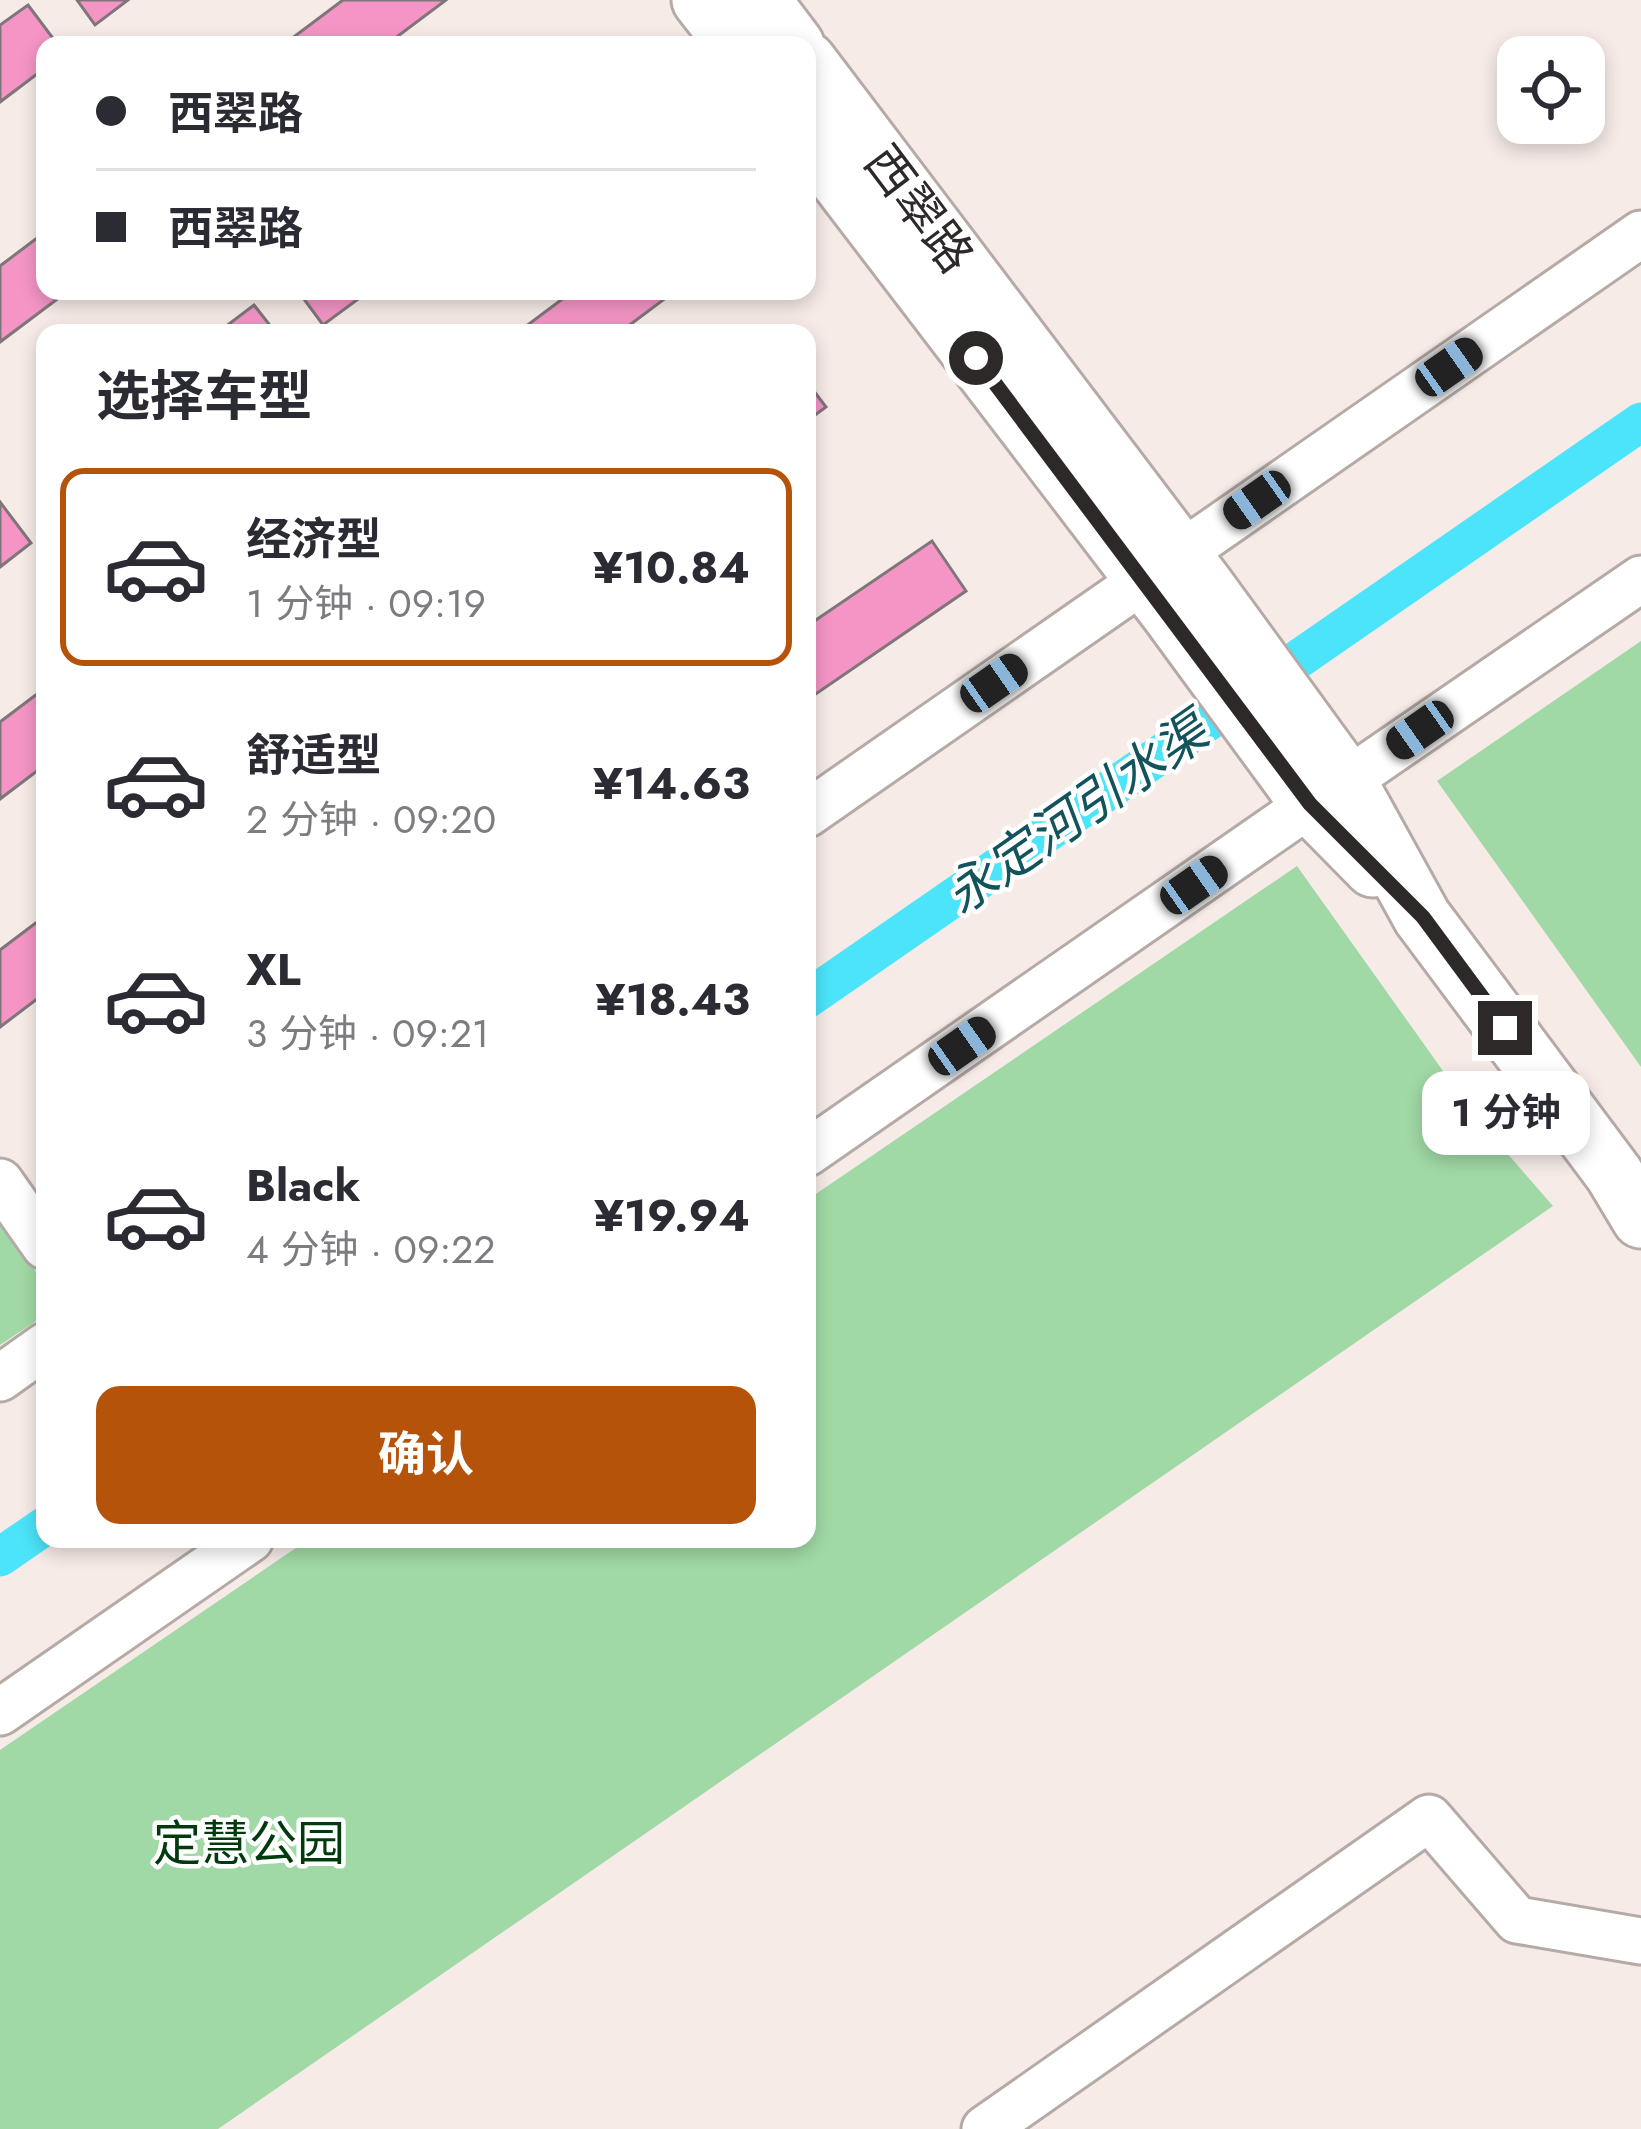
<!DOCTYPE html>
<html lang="zh">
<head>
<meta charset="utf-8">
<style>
  :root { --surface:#fff; --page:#f2f2f3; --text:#2b2b33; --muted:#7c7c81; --line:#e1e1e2; --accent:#b45309 }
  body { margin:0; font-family:Jost,"Noto Sans SC",sans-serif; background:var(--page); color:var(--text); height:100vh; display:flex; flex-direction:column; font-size:45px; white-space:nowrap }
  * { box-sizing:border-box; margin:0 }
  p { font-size:39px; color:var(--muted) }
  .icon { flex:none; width:66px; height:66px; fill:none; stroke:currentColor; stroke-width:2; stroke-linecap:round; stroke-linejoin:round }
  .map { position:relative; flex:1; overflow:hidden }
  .sheet { position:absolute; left:36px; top:324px; width:780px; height:1224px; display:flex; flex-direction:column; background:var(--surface); border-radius:24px; box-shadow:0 6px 18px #0003 }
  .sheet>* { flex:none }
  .banner { position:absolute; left:36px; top:36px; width:780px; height:264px; border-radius:24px; box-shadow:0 6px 18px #0003; display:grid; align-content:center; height:264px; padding:0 60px; background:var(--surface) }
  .controls { position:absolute; left:1497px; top:36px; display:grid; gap:24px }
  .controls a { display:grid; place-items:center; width:108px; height:108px; border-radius:24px; background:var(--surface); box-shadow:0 6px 18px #0003; font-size:60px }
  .end { position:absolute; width:54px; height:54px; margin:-27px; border:15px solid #2d2928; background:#fff; box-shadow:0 0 0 6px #fff }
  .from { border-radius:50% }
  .bubble { position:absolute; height:84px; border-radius:24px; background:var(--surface); box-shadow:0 6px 18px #0003; font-size:39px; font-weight:700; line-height:84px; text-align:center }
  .car { position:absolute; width:36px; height:72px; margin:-36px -18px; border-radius:15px; box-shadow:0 0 9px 3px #0007; background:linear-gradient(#222 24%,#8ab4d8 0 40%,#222 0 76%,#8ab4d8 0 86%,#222 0) }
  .banner b { display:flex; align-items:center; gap:42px; height:114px; font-size:45px }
  .banner b+b { border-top:3px solid var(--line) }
  .banner i { width:30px; height:30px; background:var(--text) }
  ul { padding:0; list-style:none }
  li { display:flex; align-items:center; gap:36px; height:198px; margin:0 24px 18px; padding:0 36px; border:6px solid transparent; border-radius:24px }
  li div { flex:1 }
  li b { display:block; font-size:45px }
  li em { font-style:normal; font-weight:700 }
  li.current { border-color:var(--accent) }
  li>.icon { width:108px; height:108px; stroke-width:1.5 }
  h2 { padding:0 60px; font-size:54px; line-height:144px }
  .button { display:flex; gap:24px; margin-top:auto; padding:24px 60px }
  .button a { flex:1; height:138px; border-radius:24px; background:var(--accent); color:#fff; font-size:48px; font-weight:700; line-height:138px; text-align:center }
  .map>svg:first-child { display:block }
  .green { fill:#a1d9a6 }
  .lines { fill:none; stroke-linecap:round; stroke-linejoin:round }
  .canal { stroke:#4ce4fa; stroke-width:39 }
  .building { fill:#f595c6; stroke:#7f767a; stroke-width:3 }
  .minor-casing { stroke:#b5aaa6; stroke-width:51 }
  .major-casing { stroke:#b5aaa6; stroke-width:63 }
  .minor { stroke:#fff; stroke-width:45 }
  .major { stroke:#fff; stroke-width:57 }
  .route { stroke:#2d2928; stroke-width:15 }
  .labels { text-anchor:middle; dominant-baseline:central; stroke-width:9; stroke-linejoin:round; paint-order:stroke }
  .street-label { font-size:48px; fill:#2d2928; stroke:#fff }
  .park-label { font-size:48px; fill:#003b0e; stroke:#fff }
  .water-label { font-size:51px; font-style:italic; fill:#12535c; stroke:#fff }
</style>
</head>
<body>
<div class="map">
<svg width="1641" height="2129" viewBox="0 0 1641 2129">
  <rect width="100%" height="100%" fill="#f6ebe7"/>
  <!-- green -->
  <g class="green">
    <path d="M 1641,641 L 1641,1067 L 1437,781 Z"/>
    <path d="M 1297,866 L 1478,1120 L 1553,1206 L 218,2129 L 0,2129 L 0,1750 L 309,1539 L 807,1539 L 807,1200 Z"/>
    <path d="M 0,1223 L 45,1284 L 45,1315 L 0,1345 Z"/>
  </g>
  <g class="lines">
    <!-- canal -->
    <g class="canal">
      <path d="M 807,999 L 1641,422"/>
      <path d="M 0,1557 L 45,1526"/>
    </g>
  </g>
  <!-- building -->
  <g class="building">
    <path d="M 77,0 L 128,0 L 95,25 Z"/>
    <path d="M 343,0 L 446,0 L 386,45 L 283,45 Z"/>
    <path d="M 28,5 L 58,45 L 45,45 L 45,68 L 0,102 L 0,25 Z"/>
    <path d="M 45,232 L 45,291 L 68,291 L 0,342 L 0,266 Z"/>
    <path d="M 298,291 L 369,291 L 323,325 Z"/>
    <path d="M 573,291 L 675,291 L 619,333 L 517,333 Z"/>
    <path d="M 254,305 L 276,333 L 217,333 Z"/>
    <path d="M 807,382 L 826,407 L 807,421 Z"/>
    <path d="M 0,502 L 31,543 L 0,567 Z"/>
    <path d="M 932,541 L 966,591 L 807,700 L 807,626 Z"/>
    <path d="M 45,688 L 45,765 L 0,799 L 0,722 Z"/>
    <path d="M 45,916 L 45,993 L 0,1027 L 0,950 Z"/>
  </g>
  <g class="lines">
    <defs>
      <g id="minor">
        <path d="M 1347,781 L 1641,579"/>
        <path d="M 807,814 L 1641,234"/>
        <path d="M 807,1153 L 1310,804"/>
        <path d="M 0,1182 L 45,1246"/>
        <path d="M 0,1378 L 45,1346"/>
        <path d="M 0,1712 L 250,1539"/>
        <path d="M 985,2129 L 1429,1818 L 1517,1920 L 1641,1941"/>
      </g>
      <g id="major">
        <path d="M 701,0 L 736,45"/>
        <path d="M 761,0 L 795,45"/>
        <path d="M 807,61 L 1205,586 L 1347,781 L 1422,917 L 1614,1174 L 1641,1219"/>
        <path d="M 807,138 L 1170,613 L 1310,804 L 1373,868"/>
      </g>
    </defs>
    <!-- minor casing -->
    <use href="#minor" class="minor-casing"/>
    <!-- major casing -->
    <use href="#major" class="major-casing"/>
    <!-- minor -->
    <use href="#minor" class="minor"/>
    <!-- major -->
    <use href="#major" class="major"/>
  </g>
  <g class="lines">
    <!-- route -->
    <path class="route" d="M 976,358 L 1310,804 L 1423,917 L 1505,1028"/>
  </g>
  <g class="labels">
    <!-- street labels -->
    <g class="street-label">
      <text transform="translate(919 209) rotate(53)">西翠路</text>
    </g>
    <!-- park labels -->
    <g class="park-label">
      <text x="249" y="1843">定慧公园</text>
    </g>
    <!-- water labels -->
    <g class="water-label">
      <text transform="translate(1076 813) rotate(-35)">永定河引水渠</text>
    </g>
  </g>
</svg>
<div class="controls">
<a><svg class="icon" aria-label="locate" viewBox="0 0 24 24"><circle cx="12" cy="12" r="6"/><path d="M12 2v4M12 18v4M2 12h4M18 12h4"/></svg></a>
</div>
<i class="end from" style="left:976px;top:358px"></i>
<i class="end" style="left:1505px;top:1028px"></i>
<div class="bubble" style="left:1422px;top:1071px;width:168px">1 分钟</div>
<i class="car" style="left:1449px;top:367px;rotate:55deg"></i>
<i class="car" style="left:1257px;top:500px;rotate:235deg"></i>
<i class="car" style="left:994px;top:683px;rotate:55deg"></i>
<i class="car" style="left:1420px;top:730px;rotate:235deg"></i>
<i class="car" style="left:1194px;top:885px;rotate:55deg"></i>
<i class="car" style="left:962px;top:1046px;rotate:55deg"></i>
<div class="banner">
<b><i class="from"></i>西翠路</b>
<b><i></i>西翠路</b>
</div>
<section class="sheet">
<h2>选择车型</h2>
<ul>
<li class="current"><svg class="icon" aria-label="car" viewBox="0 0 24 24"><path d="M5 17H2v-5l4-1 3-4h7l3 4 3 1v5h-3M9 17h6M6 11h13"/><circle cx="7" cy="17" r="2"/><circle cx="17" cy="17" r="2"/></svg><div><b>经济型</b><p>1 分钟 · 09:19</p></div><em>¥10.84</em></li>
<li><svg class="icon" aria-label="car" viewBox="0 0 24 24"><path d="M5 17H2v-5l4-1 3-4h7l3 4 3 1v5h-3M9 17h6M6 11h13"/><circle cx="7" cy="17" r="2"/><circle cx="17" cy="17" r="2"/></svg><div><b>舒适型</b><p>2 分钟 · 09:20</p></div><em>¥14.63</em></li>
<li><svg class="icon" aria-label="car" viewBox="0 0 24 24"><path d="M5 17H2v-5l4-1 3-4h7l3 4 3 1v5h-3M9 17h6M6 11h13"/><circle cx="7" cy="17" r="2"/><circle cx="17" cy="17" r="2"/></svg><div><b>XL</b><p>3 分钟 · 09:21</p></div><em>¥18.43</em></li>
<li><svg class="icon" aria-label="car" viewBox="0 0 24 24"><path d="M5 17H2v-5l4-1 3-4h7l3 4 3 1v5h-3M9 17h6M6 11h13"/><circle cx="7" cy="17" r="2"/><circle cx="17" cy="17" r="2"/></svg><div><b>Black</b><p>4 分钟 · 09:22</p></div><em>¥19.94</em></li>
</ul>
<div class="button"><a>确认</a></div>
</section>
</div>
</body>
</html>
